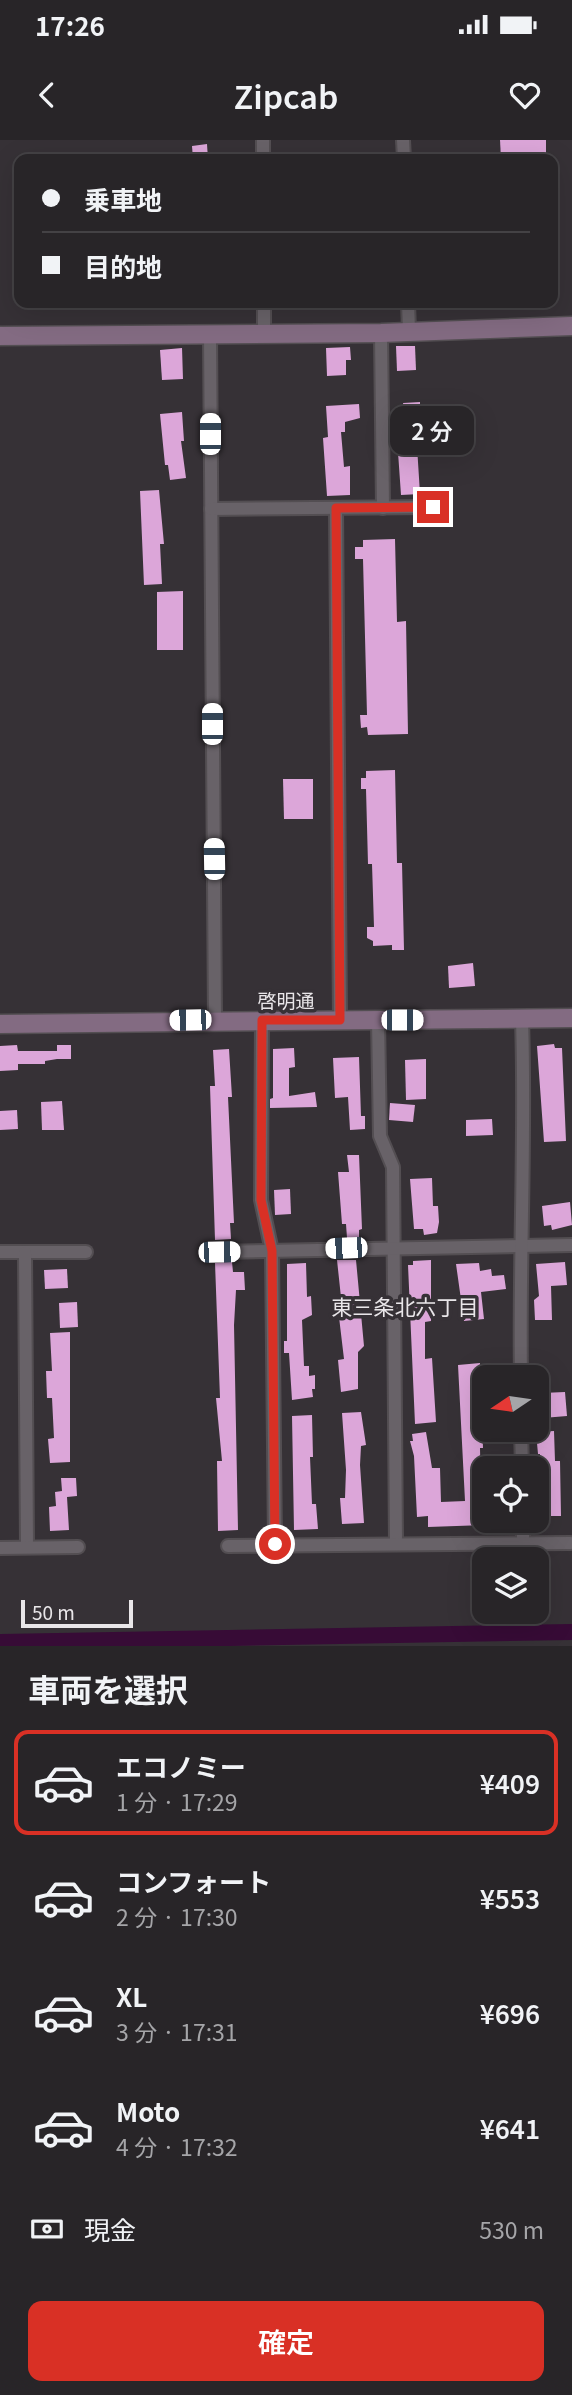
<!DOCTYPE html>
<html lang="ja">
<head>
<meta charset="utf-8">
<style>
  :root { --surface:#282528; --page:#302d30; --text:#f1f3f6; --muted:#a5a5a8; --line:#444245; --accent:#d93025 }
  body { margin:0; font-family:Georgia,"Noto Sans JP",serif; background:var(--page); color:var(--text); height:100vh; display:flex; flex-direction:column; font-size:26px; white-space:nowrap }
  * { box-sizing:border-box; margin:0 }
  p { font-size:23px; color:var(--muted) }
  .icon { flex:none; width:38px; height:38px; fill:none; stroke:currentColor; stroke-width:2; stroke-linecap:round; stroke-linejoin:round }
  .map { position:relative; height:1506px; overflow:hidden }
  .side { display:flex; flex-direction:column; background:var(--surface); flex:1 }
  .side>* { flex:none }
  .top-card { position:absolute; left:14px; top:14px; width:544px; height:154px; border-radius:14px; box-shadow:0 7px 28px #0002,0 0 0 2px var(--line); display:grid; align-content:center; height:154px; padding:0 28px; background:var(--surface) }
  .needle { width:46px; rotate:257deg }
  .tools { position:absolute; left:472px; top:1225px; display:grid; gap:14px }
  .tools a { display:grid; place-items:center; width:77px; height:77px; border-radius:14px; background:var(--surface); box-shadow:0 7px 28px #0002,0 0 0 2px var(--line); font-size:35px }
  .scale { position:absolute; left:21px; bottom:18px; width:112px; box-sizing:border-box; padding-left:7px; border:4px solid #e9e6e9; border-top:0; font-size:19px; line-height:24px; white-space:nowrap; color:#e9e6e9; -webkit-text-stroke:5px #363136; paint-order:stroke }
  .end { position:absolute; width:32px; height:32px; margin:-16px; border:9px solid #d93025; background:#fff; box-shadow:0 0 0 4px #fff }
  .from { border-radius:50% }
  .bubble { position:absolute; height:49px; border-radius:14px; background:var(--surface); box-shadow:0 7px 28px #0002,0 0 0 2px var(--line); font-size:23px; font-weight:600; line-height:49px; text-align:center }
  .car { position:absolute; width:21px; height:42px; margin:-21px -10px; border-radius:9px; box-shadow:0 0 5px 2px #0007; background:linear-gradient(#fff 24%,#345 0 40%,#fff 0 76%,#345 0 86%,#fff 0) }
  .top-card b { display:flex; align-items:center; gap:24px; height:66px; font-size:26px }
  .top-card b+b { border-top:2px solid var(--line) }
  .top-card i { width:18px; height:18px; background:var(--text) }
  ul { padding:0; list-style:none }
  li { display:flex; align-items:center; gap:21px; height:105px; margin:0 14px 10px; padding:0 14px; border:4px solid transparent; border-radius:14px }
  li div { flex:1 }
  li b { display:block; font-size:26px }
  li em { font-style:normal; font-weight:600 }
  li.current { border-color:var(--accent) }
  li>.icon { width:63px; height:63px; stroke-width:1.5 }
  h2 { padding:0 28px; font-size:32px; line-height:84px }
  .pay { display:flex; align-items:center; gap:18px; height:77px; padding:0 28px; font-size:26px }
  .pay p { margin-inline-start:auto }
  .primary-button { display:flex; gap:14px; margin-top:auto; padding:14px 28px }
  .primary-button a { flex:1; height:80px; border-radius:14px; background:var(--accent); color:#fff; font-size:28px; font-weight:600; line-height:80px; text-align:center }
  .status { display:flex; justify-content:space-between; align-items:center; height:49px; padding:0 35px; background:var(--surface); direction:ltr }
  .status svg { height:19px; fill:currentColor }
  header { display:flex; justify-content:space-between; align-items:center; height:91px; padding:0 28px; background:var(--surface); font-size:32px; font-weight:600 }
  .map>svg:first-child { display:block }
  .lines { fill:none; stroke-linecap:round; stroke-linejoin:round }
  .canal { stroke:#370b36; stroke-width:16 }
  .building { fill:#dca6d9 }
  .street-casing { stroke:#534e52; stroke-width:16 }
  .secondary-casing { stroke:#534e52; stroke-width:21 }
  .street { stroke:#686268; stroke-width:12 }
  .secondary { stroke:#836b82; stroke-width:18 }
  .route { stroke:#d93025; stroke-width:9 }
  .labels { text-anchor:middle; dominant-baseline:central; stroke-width:7; stroke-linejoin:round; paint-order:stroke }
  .street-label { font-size:19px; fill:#e9e6e9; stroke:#363136 }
  .neighbourhood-label { font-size:21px; fill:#e9e6e9; stroke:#363136 }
</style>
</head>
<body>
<div class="status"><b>17:26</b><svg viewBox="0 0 49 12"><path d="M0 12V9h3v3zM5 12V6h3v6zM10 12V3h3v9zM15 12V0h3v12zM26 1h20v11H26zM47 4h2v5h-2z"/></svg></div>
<header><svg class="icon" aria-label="back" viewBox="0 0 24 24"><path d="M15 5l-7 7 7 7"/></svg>Zipcab<svg class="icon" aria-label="heart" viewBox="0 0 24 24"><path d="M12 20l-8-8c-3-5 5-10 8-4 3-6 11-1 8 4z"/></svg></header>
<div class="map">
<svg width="572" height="1506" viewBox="0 0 572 1506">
  <rect width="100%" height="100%" fill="#363136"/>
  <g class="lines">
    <!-- canal -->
    <path class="canal" d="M 0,1502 L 572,1492"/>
  </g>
  <!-- building -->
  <g class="building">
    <path d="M 500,0 L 546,0 L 546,19 L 501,19 Z"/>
    <path d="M 207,4 L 208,19 L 193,19 L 192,6 Z"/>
    <path d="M 396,206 L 415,206 L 416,230 L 397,231 Z"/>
    <path d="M 350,207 L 351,220 L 346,220 L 346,235 L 327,236 L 326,208 Z"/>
    <path d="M 182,208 L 183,239 L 162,240 L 160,210 Z"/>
    <path d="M 420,262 L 420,290 L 416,290 L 420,354 L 401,355 L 397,298 L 399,268 L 404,268 L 403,263 Z"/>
    <path d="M 359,264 L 360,278 L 345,282 L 345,292 L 341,292 L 344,327 L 350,326 L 350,355 L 327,356 L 323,298 L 328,297 L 326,266 Z"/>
    <path d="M 182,272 L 184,301 L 181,301 L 186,338 L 170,340 L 168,325 L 165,325 L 160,274 Z"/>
    <path d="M 159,350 L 164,404 L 160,404 L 162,444 L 144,445 L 140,351 Z"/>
    <path d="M 395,399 L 397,482 L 406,481 L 408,594 L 368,595 L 367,587 L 361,588 L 360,575 L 367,575 L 363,419 L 355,419 L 355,407 L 363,407 L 363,400 Z"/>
    <path d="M 183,451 L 183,510 L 157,510 L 157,452 Z"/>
    <path d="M 395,630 L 397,723 L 402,723 L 404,810 L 392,810 L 392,805 L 373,806 L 373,801 L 367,798 L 367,787 L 374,787 L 372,724 L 368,724 L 366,649 L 361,649 L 361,638 L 366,638 L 366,631 Z"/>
    <path d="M 283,639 L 313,639 L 313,679 L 284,679 Z"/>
    <path d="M 473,823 L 475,846 L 449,848 L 448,826 Z"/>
    <path d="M 554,904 L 555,908 L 562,908 L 566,1001 L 544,1002 L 537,906 Z"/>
    <path d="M 17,905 L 18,911 L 57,911 L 57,905 L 71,905 L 71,919 L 57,919 L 45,921 L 45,924 L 18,924 L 18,930 L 0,931 L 0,906 Z"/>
    <path d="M 294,908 L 295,927 L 289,928 L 289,956 L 315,952 L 317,967 L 270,968 L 270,959 L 273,958 L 273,909 Z"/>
    <path d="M 229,909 L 232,957 L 228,957 L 234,1083 L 230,1083 L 231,1099 L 215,1100 L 210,946 L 215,946 L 213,910 Z"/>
    <path d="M 359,917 L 361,976 L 365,976 L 365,989 L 350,990 L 348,957 L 335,958 L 333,918 Z"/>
    <path d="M 426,919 L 426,959 L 406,960 L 405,920 Z"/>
    <path d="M 62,961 L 64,990 L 42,990 L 41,962 Z"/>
    <path d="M 390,963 L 415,965 L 413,982 L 389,980 Z"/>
    <path d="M 17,970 L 18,989 L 0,990 L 0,971 Z"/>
    <path d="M 492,979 L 493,995 L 466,996 L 466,980 Z"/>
    <path d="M 347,1015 L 359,1015 L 362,1089 L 359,1090 L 359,1097 L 347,1098 L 346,1084 L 342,1084 L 338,1032 L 349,1032 Z"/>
    <path d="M 432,1038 L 433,1066 L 438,1066 L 439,1082 L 437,1093 L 424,1095 L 423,1089 L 414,1089 L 410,1039 Z"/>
    <path d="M 290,1049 L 291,1074 L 275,1075 L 274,1050 Z"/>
    <path d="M 570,1062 L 572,1085 L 552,1090 L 551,1085 L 544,1086 L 542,1066 Z"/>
    <path d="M 337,1120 L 356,1120 L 364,1206 L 358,1212 L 358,1249 L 341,1252 L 338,1220 L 344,1219 L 339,1177 L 343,1176 Z"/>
    <path d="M 431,1120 L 431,1181 L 425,1182 L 425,1219 L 432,1218 L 436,1282 L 415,1284 L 408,1125 L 413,1125 L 413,1121 Z"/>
    <path d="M 232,1122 L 233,1132 L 244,1132 L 245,1150 L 236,1150 L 234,1185 L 238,1390 L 218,1391 L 217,1321 L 222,1321 L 216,1258 L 220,1258 L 215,1123 Z"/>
    <path d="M 565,1122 L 567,1145 L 551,1146 L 552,1180 L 535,1180 L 534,1160 L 539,1156 L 536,1124 Z"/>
    <path d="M 306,1123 L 307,1157 L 311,1156 L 312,1175 L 302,1180 L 304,1226 L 309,1226 L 309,1236 L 315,1235 L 315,1249 L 312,1249 L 313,1257 L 292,1260 L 289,1213 L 284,1213 L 284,1201 L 287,1201 L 287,1124 Z"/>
    <path d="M 479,1123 L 480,1131 L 491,1129 L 492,1136 L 504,1135 L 506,1149 L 481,1152 L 484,1179 L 464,1181 L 456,1124 Z"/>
    <path d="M 67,1129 L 68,1148 L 45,1149 L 44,1130 Z"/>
    <path d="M 77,1162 L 78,1187 L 60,1188 L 59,1163 Z"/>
    <path d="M 70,1192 L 70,1322 L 50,1323 L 48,1299 L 54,1298 L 52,1258 L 47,1258 L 46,1231 L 52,1231 L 50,1193 Z"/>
    <path d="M 480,1223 L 483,1308 L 480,1308 L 481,1354 L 485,1354 L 485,1385 L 428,1387 L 428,1376 L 417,1377 L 414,1316 L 410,1301 L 413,1301 L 412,1294 L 426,1292 L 432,1328 L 440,1328 L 441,1362 L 465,1361 L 458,1225 Z"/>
    <path d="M 565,1252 L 567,1276 L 543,1278 L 542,1253 Z"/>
    <path d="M 361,1272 L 366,1305 L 361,1306 L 360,1325 L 364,1383 L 342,1384 L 340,1358 L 345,1358 L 346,1330 L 342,1273 Z"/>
    <path d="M 312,1275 L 313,1317 L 310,1317 L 312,1364 L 316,1364 L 318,1389 L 294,1390 L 292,1276 Z"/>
    <path d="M 554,1291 L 555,1321 L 560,1321 L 561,1376 L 537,1376 L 540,1314 L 538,1314 L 536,1292 Z"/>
    <path d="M 61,1338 L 76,1338 L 77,1356 L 67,1357 L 69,1390 L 50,1391 L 49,1367 L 56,1366 L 55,1352 L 62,1351 Z"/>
  </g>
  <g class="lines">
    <defs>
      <g id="street">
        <path d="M 263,0 L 263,19"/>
        <path d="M 403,0 L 404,19"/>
        <path d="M 264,163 L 264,194"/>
        <path d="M 408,163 L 409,190"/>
        <path d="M 381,193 L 383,368"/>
        <path d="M 210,194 L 215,880"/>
        <path d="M 336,368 L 340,880"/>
        <path d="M 211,369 L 433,367"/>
        <path d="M 262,880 L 261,1060 L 272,1111 L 275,1404"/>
        <path d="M 378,880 L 380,996 L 393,1027 L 396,1404"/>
        <path d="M 0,1112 L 86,1112"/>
        <path d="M 219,1112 L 572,1105"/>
        <path d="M 25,1113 L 27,1407"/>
        <path d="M 521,1237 C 519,1117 526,999 522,880"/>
        <path d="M 521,1290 L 522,1328"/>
        <path d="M 523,1381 L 523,1403"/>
        <path d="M 228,1406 L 570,1403"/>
        <path d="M 0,1408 L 78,1407"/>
      </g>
      <g id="secondary">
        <path d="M 0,196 L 381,193 L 572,186"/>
        <path d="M 0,884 L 572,878"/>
      </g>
    </defs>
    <!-- street casing -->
    <use href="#street" class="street-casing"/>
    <!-- secondary casing -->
    <use href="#secondary" class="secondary-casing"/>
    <!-- street -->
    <use href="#street" class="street"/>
    <!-- secondary -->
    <use href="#secondary" class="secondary"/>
  </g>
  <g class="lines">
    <!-- route -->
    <path class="route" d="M 275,1404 L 272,1111 L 261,1060 L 262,880 L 340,880 L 336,368 L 433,367"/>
  </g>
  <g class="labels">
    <!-- street labels -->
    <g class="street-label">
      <text x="286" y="859">啓明通</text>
    </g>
    <!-- neighbourhood labels -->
    <g class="neighbourhood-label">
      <text x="405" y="1166">東三条北六丁目</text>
    </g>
  </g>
</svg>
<div class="tools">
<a><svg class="needle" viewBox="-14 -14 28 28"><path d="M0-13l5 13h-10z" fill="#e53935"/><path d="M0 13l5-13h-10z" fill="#a5a5a8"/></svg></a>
<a><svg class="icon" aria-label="locate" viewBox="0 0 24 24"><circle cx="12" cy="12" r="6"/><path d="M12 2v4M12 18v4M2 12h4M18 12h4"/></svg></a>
<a><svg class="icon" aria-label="layers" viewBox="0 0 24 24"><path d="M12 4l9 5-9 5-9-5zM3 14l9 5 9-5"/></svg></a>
</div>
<div class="scale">50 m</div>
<i class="end from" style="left:275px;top:1404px"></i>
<i class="end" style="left:433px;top:367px"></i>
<div class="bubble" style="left:390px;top:266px;width:84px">2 分</div>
<i class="car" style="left:210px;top:294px;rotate:0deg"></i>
<i class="car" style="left:212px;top:584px;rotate:0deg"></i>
<i class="car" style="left:214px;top:719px;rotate:359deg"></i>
<i class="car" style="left:190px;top:880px;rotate:269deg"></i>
<i class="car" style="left:402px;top:880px;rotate:90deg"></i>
<i class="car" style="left:346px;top:1108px;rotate:268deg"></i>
<i class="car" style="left:219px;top:1112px;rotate:89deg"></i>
<div class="top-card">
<b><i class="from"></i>乗車地</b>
<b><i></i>目的地</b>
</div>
</div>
<section class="side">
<h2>車両を選択</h2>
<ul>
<li class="current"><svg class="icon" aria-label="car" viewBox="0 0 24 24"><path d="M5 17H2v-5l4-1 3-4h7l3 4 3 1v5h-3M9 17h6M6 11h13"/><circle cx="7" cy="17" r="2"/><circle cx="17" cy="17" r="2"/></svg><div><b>エコノミー</b><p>1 分 · 17:29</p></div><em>¥409</em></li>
<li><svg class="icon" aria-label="car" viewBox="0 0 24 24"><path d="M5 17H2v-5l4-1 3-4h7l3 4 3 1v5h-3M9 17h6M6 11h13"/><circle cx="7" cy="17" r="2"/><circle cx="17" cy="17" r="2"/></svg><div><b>コンフォート</b><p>2 分 · 17:30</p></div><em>¥553</em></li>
<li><svg class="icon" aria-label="car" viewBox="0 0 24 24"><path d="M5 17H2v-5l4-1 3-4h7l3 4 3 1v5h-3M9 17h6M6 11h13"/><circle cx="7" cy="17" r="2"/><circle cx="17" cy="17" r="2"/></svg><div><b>XL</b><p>3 分 · 17:31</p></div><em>¥696</em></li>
<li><svg class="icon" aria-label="car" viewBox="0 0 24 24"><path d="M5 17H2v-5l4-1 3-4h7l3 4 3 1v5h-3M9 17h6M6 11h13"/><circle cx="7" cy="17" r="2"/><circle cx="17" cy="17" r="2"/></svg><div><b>Moto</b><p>4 分 · 17:32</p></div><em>¥641</em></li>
</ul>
<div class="pay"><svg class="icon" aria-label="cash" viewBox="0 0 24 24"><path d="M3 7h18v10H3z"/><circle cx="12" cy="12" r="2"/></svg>現金<p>530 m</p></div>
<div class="primary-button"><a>確定</a></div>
</section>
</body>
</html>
